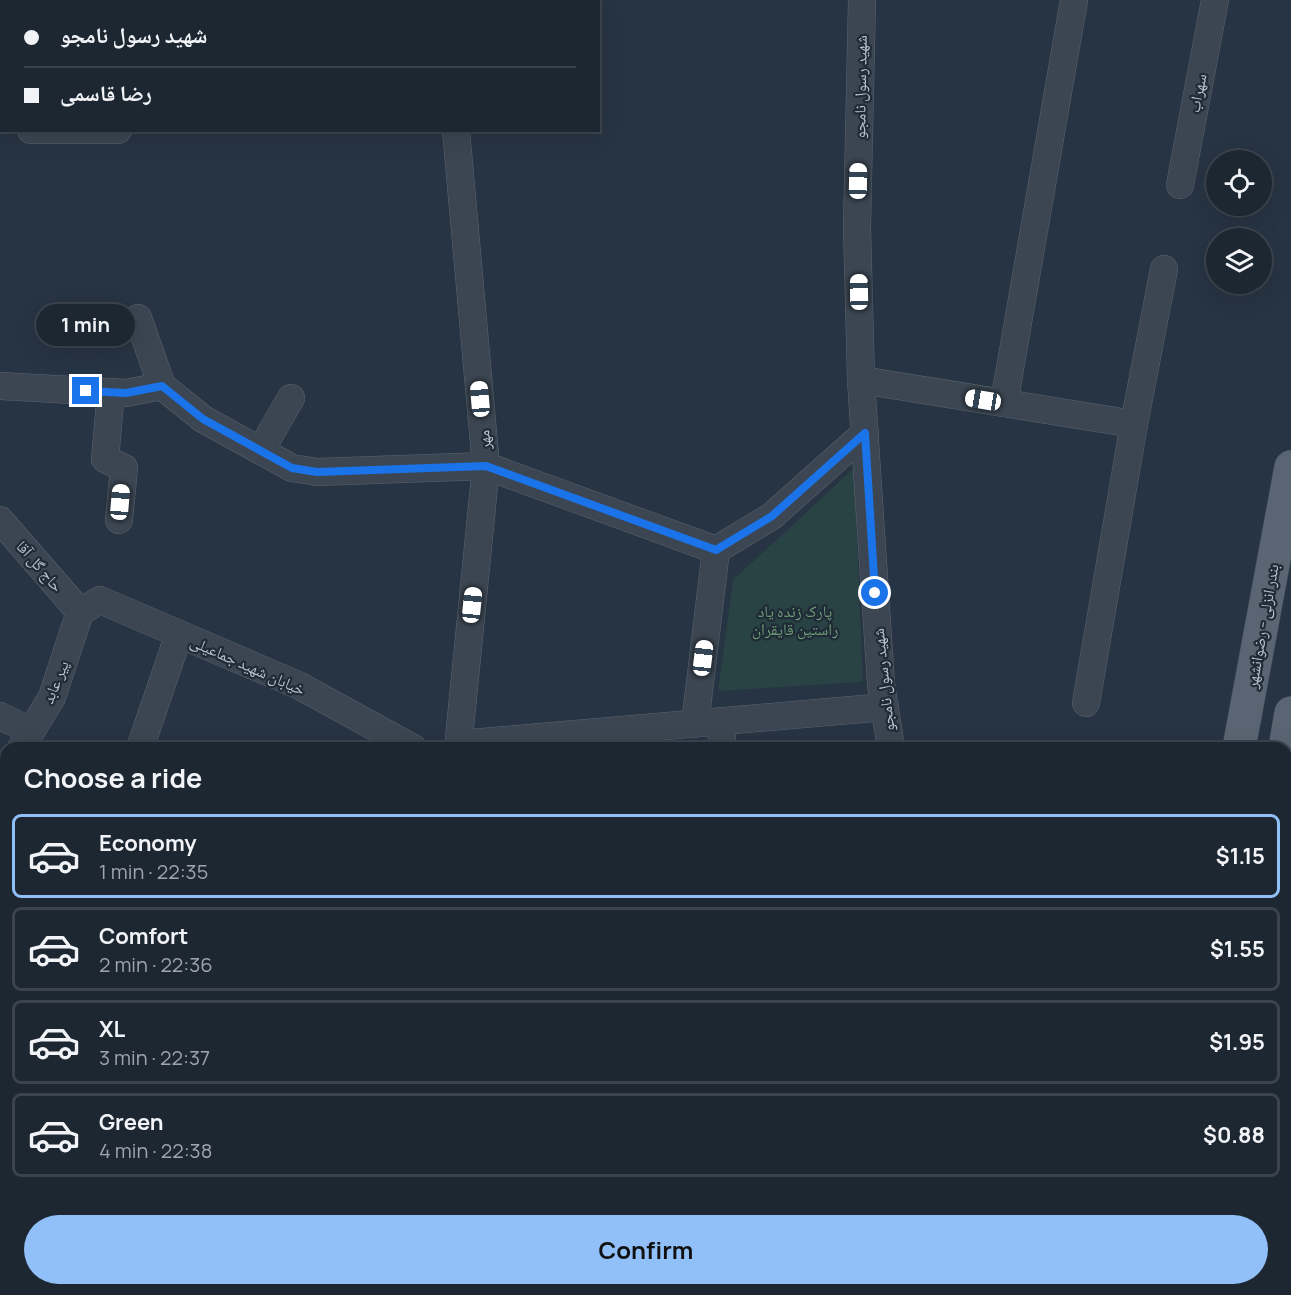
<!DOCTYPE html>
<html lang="en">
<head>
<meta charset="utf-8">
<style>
  :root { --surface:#1d2732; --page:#2a333e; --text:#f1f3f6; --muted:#a0a5ac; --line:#3b444d; --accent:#91c0f8 }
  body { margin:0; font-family:Manrope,"Noto Naskh Arabic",sans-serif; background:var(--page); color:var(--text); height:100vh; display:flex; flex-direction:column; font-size:22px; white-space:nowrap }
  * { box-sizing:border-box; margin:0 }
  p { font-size:20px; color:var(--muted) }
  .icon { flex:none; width:33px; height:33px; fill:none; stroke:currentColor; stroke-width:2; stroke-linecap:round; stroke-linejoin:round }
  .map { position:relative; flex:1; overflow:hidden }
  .drawer { position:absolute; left:0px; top:742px; width:1292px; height:554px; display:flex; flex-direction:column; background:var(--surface); border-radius:18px 18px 0 0; box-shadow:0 6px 24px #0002,0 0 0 2px var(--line) }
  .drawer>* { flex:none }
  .hud { position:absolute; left:0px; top:0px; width:600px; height:132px; box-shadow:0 6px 24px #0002,0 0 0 2px var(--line); display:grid; align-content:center; height:132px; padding:0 24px; background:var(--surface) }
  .tools { position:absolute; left:1206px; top:150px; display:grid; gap:12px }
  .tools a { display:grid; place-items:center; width:66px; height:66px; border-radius:50%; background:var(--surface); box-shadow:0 6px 24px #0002,0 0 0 2px var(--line); font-size:30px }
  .end { position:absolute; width:27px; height:27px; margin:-14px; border:8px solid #1a73e8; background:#fff; box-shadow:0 0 0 3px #fff }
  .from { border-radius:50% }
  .bubble { position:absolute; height:42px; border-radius:21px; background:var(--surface); box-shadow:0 6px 24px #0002,0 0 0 2px var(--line); font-size:20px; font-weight:700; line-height:42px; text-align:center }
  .car { position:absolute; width:18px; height:36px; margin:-18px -9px; border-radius:8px; box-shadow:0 0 4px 2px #0007; background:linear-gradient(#fff 24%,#345 0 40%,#fff 0 76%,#345 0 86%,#fff 0) }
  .hud b { display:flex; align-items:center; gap:21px; height:57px; font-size:22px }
  .hud b+b { border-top:2px solid var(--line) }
  .hud i { width:15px; height:15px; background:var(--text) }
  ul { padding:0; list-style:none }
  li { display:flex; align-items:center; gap:18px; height:84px; margin:0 12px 9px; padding:0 12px; border:3px solid var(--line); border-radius:9px }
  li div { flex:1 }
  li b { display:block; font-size:22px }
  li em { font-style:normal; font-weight:700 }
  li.active { border-color:var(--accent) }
  li>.icon { width:54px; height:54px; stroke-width:1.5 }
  h2 { padding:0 24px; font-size:27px; line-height:72px }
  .button { display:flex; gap:12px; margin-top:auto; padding:12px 24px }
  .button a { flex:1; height:69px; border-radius:36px; background:var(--accent); color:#111; font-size:24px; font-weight:700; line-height:69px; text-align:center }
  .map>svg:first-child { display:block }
  .green { fill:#294243 }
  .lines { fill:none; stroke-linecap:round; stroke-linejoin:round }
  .minor-casing { stroke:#59646f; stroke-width:28 }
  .major-casing { stroke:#454f5b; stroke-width:34 }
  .minor { stroke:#3b4652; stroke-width:27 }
  .major { stroke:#596572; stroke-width:33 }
  .route { stroke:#1a73e8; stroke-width:8 }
  .labels { text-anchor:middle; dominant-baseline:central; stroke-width:4.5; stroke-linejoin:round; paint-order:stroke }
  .street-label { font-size:16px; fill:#b8c1cc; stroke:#202b38 }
  .park-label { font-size:16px; fill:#6f9d77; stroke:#202b38 }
</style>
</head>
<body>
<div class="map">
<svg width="1291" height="1295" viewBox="0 0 1291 1295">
  <rect width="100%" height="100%" fill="#273443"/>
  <!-- green -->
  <path class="green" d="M 854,468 L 863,682 L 718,691 L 733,580 Z"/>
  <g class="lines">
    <defs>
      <g id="minor">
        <path d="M 444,0 L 445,2"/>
        <path d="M 862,0 L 857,226 L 861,380 L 881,684 L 891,748"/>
        <path d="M 0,118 L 2,119"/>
        <path d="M 31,130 L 118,130"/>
        <path d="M 456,130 L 486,466 L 458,748"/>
        <path d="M 1180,185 L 1215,0"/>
        <path d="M 138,318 L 162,386"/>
        <path d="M 861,380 L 1134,424"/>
        <path d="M 0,386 L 126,393 L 162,386 L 203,419 L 292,468 L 317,472 L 486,466 L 716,550"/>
        <path d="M 111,392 L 105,459 L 124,468 L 119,520"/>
        <path d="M 1004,403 L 1074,0"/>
        <path d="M 261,450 L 291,398"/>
        <path d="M 0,520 L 80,612"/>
        <path d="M 716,550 L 772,516 L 865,433"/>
        <path d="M 80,612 L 100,600 L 298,685 L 413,748"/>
        <path d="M 1086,703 L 1134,424 L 1164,269"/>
        <path d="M 0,716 L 31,731"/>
        <path d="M 695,724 L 716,550"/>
        <path d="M 459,744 L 885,707"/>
        <path d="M 21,748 L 52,697 L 80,612"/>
        <path d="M 140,748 L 179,634"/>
        <path d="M 721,748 L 723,721"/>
        <path d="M 0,785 L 6,775"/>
        <path d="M 0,890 L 6,894"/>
        <path d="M 133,1290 L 133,1295"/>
        <path d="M 263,1290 L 264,1295"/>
        <path d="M 413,1295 L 413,1290"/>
        <path d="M 691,1295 L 691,1290"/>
        <path d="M 887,1295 L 888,1290"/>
      </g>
      <g id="major">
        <path d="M 1239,748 L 1291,467"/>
        <path d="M 1285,748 L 1291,713"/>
        <path d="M 1154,1295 L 1155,1290"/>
        <path d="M 1199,1295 L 1199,1290"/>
      </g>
    </defs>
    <!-- minor casing -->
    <use href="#minor" class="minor-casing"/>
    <!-- major casing -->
    <use href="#major" class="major-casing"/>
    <!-- minor -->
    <use href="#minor" class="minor"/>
    <!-- major -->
    <use href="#major" class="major"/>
  </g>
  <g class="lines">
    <!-- route -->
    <path class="route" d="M 86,391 L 126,393 L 162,386 L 203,419 L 292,468 L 317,472 L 486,466 L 716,550 L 772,516 L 865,433 L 875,593"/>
  </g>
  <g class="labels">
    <!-- street labels -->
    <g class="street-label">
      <text transform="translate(860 87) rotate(-89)">شهید رسول نامجو</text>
      <text transform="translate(1197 93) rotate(-79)">سهراب</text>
      <text transform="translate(484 440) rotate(-95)">مهر</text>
      <text transform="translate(40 566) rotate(49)">حاج گل آقا</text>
      <text transform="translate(1262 626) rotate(-80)">بندر انزلی - رضوانشهر</text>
      <text transform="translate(248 665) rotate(24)">خیابان شهید جماعیلی</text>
      <text transform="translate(883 680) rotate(-96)">شهید رسول نامجو</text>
      <text transform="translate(55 682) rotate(-68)">پیر عابد</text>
    </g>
    <!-- park labels -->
    <g class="park-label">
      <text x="795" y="611">پارک زنده یاد<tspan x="795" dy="18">راستین قایقران</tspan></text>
    </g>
  </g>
</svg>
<div class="tools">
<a><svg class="icon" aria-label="locate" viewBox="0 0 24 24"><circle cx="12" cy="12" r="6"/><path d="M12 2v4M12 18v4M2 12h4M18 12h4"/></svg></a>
<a><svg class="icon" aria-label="layers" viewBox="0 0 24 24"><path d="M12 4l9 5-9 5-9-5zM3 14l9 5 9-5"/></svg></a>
</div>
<i class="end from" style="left:875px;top:593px"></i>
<i class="end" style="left:86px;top:391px"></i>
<div class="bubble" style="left:36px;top:304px;width:99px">1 min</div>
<i class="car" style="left:858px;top:181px;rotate:1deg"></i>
<i class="car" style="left:859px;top:292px;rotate:359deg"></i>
<i class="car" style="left:480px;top:399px;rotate:355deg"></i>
<i class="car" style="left:983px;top:400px;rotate:279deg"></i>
<i class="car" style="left:120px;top:502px;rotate:5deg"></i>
<i class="car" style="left:472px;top:605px;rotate:6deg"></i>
<i class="car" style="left:703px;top:658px;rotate:7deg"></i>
<div class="hud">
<b><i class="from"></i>شهید رسول نامجو</b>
<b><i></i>رضا قاسمی</b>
</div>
<section class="drawer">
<h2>Choose a ride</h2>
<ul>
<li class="active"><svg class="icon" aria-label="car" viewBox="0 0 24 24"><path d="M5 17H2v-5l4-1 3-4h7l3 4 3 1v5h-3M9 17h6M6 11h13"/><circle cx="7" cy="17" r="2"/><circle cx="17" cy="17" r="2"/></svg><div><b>Economy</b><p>1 min · 22:35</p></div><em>$1.15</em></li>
<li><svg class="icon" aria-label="car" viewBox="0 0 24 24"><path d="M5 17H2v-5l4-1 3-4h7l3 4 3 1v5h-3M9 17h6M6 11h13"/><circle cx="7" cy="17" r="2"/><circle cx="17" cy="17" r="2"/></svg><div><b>Comfort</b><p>2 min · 22:36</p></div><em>$1.55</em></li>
<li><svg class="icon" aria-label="car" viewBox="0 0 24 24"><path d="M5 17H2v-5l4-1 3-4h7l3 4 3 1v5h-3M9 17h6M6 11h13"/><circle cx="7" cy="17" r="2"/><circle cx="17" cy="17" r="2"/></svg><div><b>XL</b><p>3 min · 22:37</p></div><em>$1.95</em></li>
<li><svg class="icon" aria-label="car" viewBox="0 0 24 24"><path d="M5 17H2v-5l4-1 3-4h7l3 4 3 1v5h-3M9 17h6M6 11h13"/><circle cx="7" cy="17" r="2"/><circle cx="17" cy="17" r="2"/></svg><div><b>Green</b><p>4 min · 22:38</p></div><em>$0.88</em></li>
</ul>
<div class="button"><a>Confirm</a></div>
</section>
</div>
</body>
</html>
